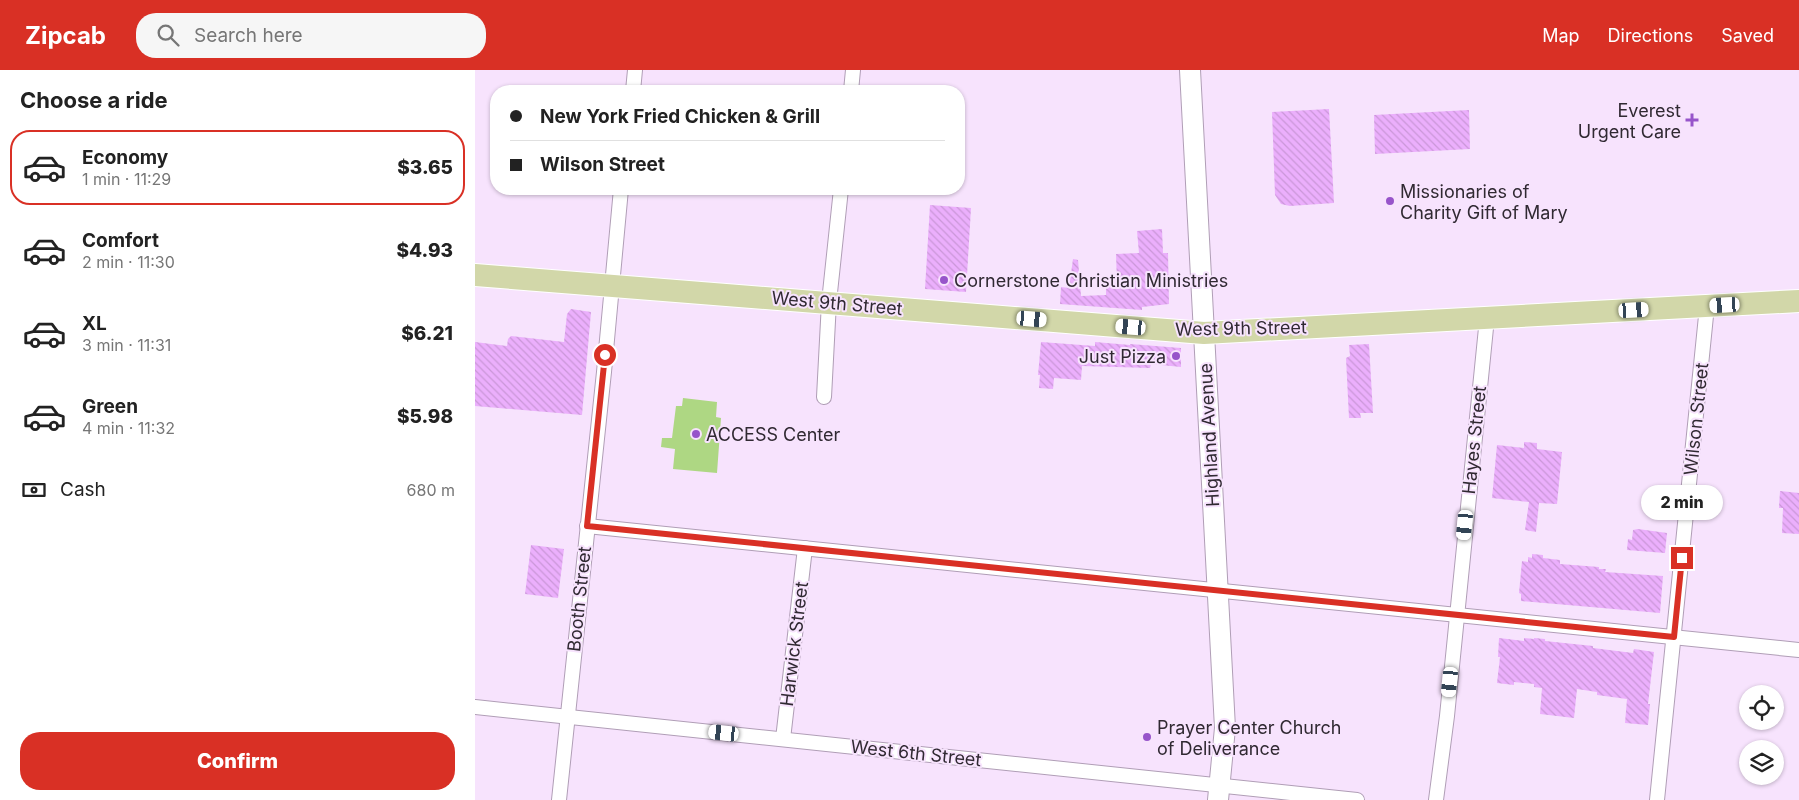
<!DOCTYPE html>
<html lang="en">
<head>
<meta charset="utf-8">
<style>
  :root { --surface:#fff; --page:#f6f6f6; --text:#222; --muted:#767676; --line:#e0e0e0; --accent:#d93025 }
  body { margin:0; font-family:Inter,sans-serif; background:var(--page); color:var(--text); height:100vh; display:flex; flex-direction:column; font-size:19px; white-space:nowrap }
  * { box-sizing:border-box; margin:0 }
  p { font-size:16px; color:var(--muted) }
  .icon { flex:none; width:28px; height:28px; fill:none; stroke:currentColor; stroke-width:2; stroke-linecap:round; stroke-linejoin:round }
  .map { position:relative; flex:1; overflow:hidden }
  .panel { display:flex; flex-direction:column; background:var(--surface); width:475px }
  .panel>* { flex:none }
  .guide { position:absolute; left:15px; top:15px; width:475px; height:110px; border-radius:20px; box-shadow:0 1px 4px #0004; display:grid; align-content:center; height:110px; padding:0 20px; background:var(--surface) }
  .controls { position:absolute; left:1264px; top:615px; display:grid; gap:10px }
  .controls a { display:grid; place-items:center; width:45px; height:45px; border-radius:50%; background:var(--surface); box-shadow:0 1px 4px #0004; font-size:25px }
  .end { position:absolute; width:22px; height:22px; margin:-11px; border:6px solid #d93025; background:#fff; box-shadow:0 0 0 2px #fff }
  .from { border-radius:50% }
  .bubble { position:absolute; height:35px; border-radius:18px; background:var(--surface); box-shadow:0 1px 4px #0004; font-size:16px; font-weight:800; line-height:35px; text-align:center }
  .car { position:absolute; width:15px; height:30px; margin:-15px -8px; border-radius:6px; box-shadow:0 0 4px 1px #0007; background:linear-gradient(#fff 24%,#345 0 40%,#fff 0 76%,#345 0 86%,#fff 0) }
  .guide b { display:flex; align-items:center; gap:18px; height:48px; font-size:19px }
  .guide b+b { border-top:1px solid var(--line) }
  .guide i { width:12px; height:12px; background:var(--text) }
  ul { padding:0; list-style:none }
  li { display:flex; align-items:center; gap:15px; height:75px; margin:0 10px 8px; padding:0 10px; border:2px solid transparent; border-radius:20px }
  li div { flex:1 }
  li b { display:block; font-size:19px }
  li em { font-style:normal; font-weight:800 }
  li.active { border-color:var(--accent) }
  li>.icon { width:45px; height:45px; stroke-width:1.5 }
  h2 { padding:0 20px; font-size:22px; line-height:60px }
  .pay { display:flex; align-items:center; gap:12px; height:55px; padding:0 20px; font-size:19px }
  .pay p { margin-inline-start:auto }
  .button { display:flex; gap:10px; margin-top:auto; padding:10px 20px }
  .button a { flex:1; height:58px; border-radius:20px; background:var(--accent); color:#fff; font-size:20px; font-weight:800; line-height:58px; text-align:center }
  header { display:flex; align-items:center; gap:30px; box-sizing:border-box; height:70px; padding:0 25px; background:var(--accent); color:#fff }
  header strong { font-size:24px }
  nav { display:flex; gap:28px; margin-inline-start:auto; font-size:18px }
  .search { width:350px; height:45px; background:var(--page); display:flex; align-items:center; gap:12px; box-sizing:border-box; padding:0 18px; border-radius:20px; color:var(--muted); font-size:19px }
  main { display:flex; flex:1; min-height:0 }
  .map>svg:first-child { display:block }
  .green { fill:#aed783 }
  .building { fill:url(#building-back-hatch) }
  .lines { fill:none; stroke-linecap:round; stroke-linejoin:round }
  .minor-casing { stroke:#b09eb6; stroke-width:16 }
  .secondary-casing { stroke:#b09eb6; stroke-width:22 }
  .primary-casing { stroke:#fff; stroke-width:24 }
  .minor { stroke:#fff; stroke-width:14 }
  .secondary { stroke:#fff; stroke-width:20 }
  .primary { stroke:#d2d7a9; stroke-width:22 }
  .route { stroke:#d93025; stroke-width:6 }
  .poi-dot { fill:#9754ca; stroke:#f7e3fd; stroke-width:2 }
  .labels { text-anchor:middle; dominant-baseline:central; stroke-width:4; stroke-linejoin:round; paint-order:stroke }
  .poi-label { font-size:18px; fill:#302932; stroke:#f7e3fd; text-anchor:start }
  .street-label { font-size:18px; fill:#302932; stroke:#f7e3fd }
</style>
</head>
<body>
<header>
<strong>Zipcab</strong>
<div class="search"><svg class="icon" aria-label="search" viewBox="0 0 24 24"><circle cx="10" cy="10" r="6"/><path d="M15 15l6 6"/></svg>Search here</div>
<nav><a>Map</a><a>Directions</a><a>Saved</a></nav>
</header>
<main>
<section class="panel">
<h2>Choose a ride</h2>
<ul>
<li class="active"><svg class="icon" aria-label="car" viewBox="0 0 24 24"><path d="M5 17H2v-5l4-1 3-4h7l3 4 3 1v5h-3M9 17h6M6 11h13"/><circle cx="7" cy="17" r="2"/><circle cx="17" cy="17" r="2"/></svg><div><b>Economy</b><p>1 min · 11:29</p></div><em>$3.65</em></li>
<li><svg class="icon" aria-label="car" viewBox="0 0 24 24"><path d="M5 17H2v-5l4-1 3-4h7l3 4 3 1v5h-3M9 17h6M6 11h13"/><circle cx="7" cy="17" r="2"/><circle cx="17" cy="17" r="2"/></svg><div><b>Comfort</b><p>2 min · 11:30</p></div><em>$4.93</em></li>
<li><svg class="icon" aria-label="car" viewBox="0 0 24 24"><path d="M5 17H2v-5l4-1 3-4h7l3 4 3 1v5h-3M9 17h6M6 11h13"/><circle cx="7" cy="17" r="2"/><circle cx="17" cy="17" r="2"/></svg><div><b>XL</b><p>3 min · 11:31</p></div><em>$6.21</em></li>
<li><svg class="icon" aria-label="car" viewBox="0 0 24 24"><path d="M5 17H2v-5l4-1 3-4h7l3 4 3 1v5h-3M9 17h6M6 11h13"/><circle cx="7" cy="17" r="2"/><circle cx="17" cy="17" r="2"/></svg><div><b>Green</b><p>4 min · 11:32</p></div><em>$5.98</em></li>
</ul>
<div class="pay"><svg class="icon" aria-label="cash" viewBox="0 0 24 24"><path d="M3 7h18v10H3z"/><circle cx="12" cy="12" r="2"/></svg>Cash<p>680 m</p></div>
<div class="button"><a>Confirm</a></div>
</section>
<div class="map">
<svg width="1324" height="730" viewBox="0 0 1324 730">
  <defs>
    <pattern id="building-back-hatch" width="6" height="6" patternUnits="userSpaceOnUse" patternTransform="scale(1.25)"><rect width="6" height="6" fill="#ebaffc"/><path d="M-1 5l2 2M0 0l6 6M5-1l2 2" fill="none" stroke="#ca97d8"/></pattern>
  </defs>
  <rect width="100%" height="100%" fill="#f7e3fd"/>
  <!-- green -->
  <path class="green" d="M 208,328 L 242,332 L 241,347 L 246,348 L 242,403 L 198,399 L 200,379 L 186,377 L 187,368 L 197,368 L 201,336 L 207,336 Z"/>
  <!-- building -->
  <g class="building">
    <path d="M 854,39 L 859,133 L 815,136 L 806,134 L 800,125 L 797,42 Z"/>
    <path d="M 994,40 L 995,79 L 900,84 L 899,45 Z"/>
    <path d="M 455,135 L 496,138 L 491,222 L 450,219 Z"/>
    <path d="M 687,159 L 688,183 L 693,183 L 694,234 L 667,237 L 667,240 L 585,234 L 586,217 L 594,218 L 598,189 L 603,190 L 606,226 L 631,225 L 631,213 L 642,213 L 641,184 L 664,183 L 662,161 Z"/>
    <path d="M 96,239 L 116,242 L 107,345 L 0,336 L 0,272 L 32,276 L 33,269 L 36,266 L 89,272 L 92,244 Z"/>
    <path d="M 566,272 L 620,276 L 620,272 L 655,275 L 655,274 L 706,278 L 706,297 L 676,294 L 675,298 L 607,296 L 606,310 L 579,308 L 578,319 L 564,318 L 565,305 L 563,305 Z"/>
    <path d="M 894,274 L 898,343 L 885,343 L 886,348 L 874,348 L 871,288 L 875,286 L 874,275 Z"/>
    <path d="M 1049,372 L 1062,373 L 1062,379 L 1087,382 L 1082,434 L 1064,433 L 1061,462 L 1050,460 L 1054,432 L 1017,428 L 1022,375 L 1049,378 Z"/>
    <path d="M 1305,421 L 1324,423 L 1324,464 L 1307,463 L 1308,438 L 1304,438 Z"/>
    <path d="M 1163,459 L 1192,463 L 1190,483 L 1152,480 L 1153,469 L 1157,470 L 1158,460 Z"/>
    <path d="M 56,475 L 89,479 L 83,528 L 50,524 Z"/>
    <path d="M 1057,484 L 1068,485 L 1068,488 L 1085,490 L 1085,494 L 1124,497 L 1124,499 L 1131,499 L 1130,502 L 1188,506 L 1185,543 L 1046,531 L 1046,524 L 1044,523 L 1047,491 L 1053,492 L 1053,487 L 1057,488 Z"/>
    <path d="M 1024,568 L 1049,571 L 1049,568 L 1059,569 L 1059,568 L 1070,569 L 1070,571 L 1118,576 L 1118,578 L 1158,583 L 1159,579 L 1179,582 L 1173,634 L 1175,634 L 1173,655 L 1150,653 L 1152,629 L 1122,625 L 1122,622 L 1102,619 L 1099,648 L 1065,644 L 1067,618 L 1059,617 L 1059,614 L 1039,612 L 1039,615 L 1022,613 L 1025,587 L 1023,587 Z"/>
  </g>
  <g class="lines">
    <defs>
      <g id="minor">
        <path d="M 158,21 L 160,0"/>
        <path d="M 376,21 L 378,0"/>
        <path d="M 349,327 L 354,232 L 366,119"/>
        <path d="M 112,456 L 1324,580"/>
        <path d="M 0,637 L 882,730"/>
        <path d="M 308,669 L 330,478"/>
        <path d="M 84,730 L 129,302 L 146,119"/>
        <path d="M 961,730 L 972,646 L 1012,248"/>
        <path d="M 1182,730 L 1232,236"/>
      </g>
      <path id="secondary" d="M 715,0 L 750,658 L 743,730"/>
      <path id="primary" d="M 0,205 L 729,263 L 1324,231"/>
    </defs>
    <!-- minor casing -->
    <use href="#minor" class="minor-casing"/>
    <!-- secondary casing -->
    <use href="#secondary" class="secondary-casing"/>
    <!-- primary casing -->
    <use href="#primary" class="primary-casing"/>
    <!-- minor -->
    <use href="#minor" class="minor"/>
    <!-- secondary -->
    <use href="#secondary" class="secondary"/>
    <!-- primary -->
    <use href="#primary" class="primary"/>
  </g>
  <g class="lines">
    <!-- route -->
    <path class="route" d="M 130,285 L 112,456 L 1199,567 L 1207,488"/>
  </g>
  <!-- markers -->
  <g class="poi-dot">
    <path d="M1214.5 42.5h5v5h5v5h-5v5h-5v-5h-5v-5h5z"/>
    <circle cx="915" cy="131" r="5"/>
    <circle cx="469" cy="210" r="5"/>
    <circle cx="701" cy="286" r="5"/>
    <circle cx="221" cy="364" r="5"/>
    <circle cx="672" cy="667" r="5"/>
  </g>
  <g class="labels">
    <!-- poi labels -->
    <g class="poi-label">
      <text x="1206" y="40" text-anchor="end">Everest<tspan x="1206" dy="21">Urgent Care</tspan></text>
      <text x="925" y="121">Missionaries of<tspan x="925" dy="21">Charity Gift of Mary</tspan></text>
      <text x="479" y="210">Cornerstone Christian Ministries</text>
      <text x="691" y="286" text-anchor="end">Just Pizza</text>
      <text x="231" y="364">ACCESS Center</text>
      <text x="682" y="657">Prayer Center Church<tspan x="682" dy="21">of Deliverance</tspan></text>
    </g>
    <!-- street labels -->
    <g class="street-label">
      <text transform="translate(362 233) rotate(5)">West 9th Street</text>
      <text transform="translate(766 258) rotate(-1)">West 9th Street</text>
      <text transform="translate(1221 349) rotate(-84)">Wilson Street</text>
      <text transform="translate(734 365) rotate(-93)">Highland Avenue</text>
      <text transform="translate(999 370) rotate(-84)">Hayes Street</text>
      <text transform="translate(104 529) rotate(-84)">Booth Street</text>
      <text transform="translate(319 574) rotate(-83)">Harwick Street</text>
      <text transform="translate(441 683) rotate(6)">West 6th Street</text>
    </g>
  </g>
</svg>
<div class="controls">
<a><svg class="icon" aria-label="locate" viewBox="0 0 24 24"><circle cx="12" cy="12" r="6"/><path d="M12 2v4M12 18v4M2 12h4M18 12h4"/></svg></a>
<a><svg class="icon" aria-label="layers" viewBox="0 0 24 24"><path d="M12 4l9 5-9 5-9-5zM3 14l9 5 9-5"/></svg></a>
</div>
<i class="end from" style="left:130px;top:285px"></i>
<i class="end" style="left:1207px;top:488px"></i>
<div class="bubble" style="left:1166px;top:415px;width:82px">2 min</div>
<i class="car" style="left:1250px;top:235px;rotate:267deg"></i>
<i class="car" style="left:1159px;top:240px;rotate:87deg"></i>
<i class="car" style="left:557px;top:249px;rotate:95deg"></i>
<i class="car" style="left:656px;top:257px;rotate:275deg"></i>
<i class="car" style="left:990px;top:455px;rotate:186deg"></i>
<i class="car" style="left:975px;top:612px;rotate:186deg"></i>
<i class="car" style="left:249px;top:663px;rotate:276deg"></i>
<div class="guide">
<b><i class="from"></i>New York Fried Chicken &amp; Grill</b>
<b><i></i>Wilson Street</b>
</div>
</div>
</main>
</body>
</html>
